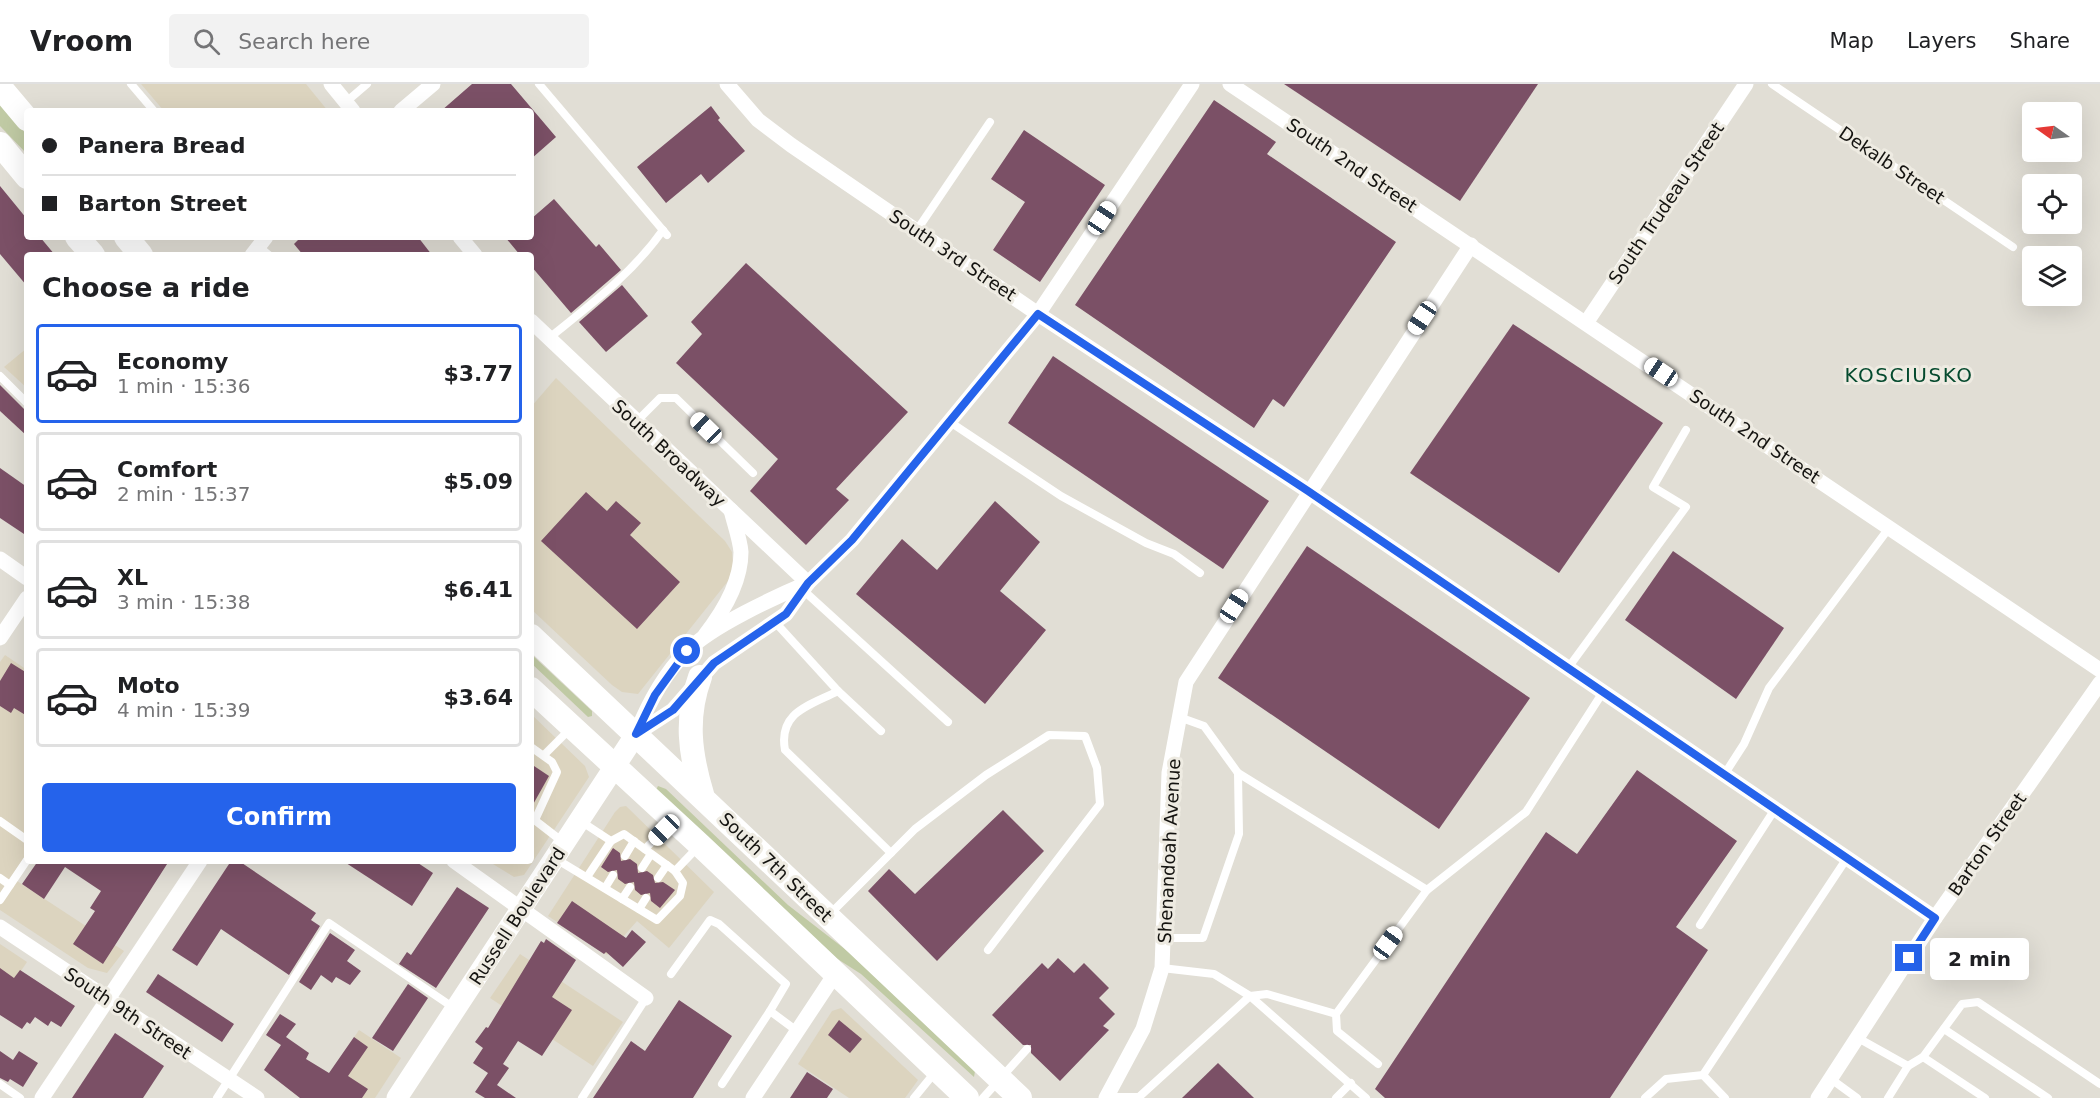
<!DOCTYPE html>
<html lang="en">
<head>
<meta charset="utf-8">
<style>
  :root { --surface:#fff; --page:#f2f2f2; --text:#202124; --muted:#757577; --line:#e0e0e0; --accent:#2563eb }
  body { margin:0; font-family:"DejaVu Sans",sans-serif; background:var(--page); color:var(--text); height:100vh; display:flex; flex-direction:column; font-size:22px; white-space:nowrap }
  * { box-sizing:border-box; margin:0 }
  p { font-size:20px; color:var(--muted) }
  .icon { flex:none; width:33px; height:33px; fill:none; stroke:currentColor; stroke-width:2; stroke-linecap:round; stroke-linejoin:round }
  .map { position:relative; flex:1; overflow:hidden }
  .sheet { position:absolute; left:24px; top:168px; width:510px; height:612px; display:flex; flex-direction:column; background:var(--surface); border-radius:6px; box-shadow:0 6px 24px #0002 }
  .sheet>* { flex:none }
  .banner { position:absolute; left:24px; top:24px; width:510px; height:132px; border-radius:6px; box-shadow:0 6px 24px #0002; display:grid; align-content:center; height:132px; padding:0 18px; background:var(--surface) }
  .needle { width:39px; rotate:284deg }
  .controls { position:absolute; left:2022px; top:18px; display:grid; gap:12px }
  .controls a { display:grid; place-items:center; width:60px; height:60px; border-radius:6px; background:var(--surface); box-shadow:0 6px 24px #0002; font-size:30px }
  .end { position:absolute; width:27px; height:27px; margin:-14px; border:8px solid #2563eb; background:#fff; box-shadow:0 0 0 3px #fff }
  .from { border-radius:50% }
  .bubble { position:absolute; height:42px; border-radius:6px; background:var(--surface); box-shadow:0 6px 24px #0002; font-size:20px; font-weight:700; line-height:42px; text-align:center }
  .car { position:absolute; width:18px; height:36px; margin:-18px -9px; border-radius:8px; box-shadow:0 0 4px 2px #0007; background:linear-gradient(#fff 24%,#345 0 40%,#fff 0 76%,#345 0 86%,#fff 0) }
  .banner b { display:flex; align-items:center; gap:21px; height:57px; font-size:22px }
  .banner b+b { border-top:2px solid var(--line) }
  .banner i { width:15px; height:15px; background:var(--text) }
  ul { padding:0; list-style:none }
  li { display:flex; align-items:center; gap:18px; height:99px; margin:0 12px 9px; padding:0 6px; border:3px solid var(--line); border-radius:6px }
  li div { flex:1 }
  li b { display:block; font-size:22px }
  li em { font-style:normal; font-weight:700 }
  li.on { border-color:var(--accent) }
  li>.icon { width:54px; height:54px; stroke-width:1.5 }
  h2 { padding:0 18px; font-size:27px; line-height:72px }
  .primary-button { display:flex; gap:12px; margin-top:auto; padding:12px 18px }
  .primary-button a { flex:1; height:69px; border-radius:6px; background:var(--accent); color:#fff; font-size:24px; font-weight:700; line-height:69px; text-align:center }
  header { display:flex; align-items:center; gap:36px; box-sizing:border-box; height:84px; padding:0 30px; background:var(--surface); border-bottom:2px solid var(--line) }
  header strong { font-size:28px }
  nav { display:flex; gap:33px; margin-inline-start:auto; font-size:21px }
  .search { width:420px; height:54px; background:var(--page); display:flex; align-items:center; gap:15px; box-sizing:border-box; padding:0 21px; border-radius:6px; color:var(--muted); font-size:22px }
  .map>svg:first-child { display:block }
  .commercial { fill:#dcd4bf }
  .green { fill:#c0caa4 }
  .building { fill:#7b5066 }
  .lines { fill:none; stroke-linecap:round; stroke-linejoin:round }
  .lane { stroke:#fff; stroke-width:8 }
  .street { stroke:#fff; stroke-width:15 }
  .secondary { stroke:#fff; stroke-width:21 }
  .primary { stroke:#fff; stroke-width:24 }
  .route { stroke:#2563eb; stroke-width:8 }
  .labels { text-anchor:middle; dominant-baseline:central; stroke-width:6; stroke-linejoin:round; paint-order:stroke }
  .street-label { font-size:18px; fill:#141310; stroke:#eeebe2 }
  .neighbourhood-label { font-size:20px; letter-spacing:1.5px; fill:#054a2e; stroke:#eeebe2 }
</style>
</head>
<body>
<header>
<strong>Vroom</strong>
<div class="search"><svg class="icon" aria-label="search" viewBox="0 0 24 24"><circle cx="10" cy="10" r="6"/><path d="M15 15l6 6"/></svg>Search here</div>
<nav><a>Map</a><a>Layers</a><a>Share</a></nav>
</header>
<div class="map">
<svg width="2100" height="1014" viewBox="0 0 2100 1014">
  <rect width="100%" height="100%" fill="#e1ded5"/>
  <!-- commercial -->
  <g class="commercial">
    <path d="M 141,0 L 306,0 L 328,27 L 164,27 Z"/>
    <path d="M 27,264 L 27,304 L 4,283 Z"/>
    <path d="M 556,294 L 725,457 L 732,468 L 733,483 L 728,497 L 638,610 L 622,608 L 612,601 L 531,525 L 531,323 Z"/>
    <path d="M 5,571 L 27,586 L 27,769 L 11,793 L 124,867 L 107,889 L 88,884 L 0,826 L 0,578 Z"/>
    <path d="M 531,630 L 585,682 L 589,693 L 524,791 L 514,793 L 488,777 L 531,777 Z"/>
    <path d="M 626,722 L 714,808 L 669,864 L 637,837 L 607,871 L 548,832 L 615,728 L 620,723 Z"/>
    <path d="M 0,860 L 27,878 L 0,918 Z"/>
    <path d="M 520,870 L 623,938 L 593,982 L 490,914 Z"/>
    <path d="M 841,924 L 918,996 L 905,1014 L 849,1014 L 798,980 L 832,927 Z"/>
    <path d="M 359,946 L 401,974 L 375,1014 L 313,1014 Z"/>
  </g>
  <!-- green -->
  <g class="green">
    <path d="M 0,20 L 27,51 L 27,70 L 0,42 Z"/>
    <path d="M 531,570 L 592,627 L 592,632 L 588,633 L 531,579 Z"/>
    <path d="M 658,702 L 666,705 L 788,821 L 850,869 L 975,987 L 974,993 L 861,890 L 836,874 L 656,706 Z"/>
  </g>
  <!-- building -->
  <g class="building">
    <path d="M 472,0 L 511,0 L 556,53 L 531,75 L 531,27 L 441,27 Z"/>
    <path d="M 1284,0 L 1538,0 L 1460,117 Z"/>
    <path d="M 1214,16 L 1276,58 L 1267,70 L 1396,158 L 1284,323 L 1273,315 L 1254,344 L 1075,221 Z"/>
    <path d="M 711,22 L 720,34 L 718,36 L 745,67 L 708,99 L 701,90 L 666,119 L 637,83 Z"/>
    <path d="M 1024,46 L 1105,101 L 1040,198 L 993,166 L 1025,118 L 991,95 Z"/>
    <path d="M 0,102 L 27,135 L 27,153 L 40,153 L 55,171 L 27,171 L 27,202 L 0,170 Z"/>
    <path d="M 554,115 L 596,163 L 599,160 L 621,186 L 571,229 L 531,182 L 531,171 L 520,171 L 505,153 L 531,153 L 531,135 Z"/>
    <path d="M 301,153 L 418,153 L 432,171 L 303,171 L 294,160 Z"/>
    <path d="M 746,179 L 908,328 L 836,405 L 849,416 L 806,461 L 750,407 L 778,375 L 676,279 L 702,250 L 691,238 Z"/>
    <path d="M 622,201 L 648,232 L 606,268 L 579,238 Z"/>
    <path d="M 1513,240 L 1663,339 L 1559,489 L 1410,389 Z"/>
    <path d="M 1053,272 L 1269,417 L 1223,485 L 1008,339 Z"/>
    <path d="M 0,301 L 27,328 L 27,352 L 0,327 Z"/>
    <path d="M 0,384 L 27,403 L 27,452 L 0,434 Z"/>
    <path d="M 586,408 L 607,427 L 616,417 L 641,439 L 630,451 L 680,498 L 637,545 L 541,457 Z"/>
    <path d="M 995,417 L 1040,458 L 1000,507 L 1046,546 L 985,620 L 856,510 L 902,455 L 937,486 Z"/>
    <path d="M 1307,462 L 1530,614 L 1439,745 L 1218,594 Z"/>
    <path d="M 1673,467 L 1784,544 L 1736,615 L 1625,536 Z"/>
    <path d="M 11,579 L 27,589 L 27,632 L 14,624 L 11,629 L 0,622 L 0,597 Z"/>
    <path d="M 531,680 L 549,692 L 531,724 Z"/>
    <path d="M 1637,686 L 1737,757 L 1676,843 L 1708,866 L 1610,1014 L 1385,1014 L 1375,1005 L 1546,748 L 1577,770 Z"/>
    <path d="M 1003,726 L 1044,767 L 937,877 L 868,807 L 889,785 L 915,810 Z"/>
    <path d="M 613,764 L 620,769 L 621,777 L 630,775 L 637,780 L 638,789 L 647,787 L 653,791 L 655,799 L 663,798 L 675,806 L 660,824 L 651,817 L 650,809 L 641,811 L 635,806 L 634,798 L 625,800 L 618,795 L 617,786 L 608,788 L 601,783 Z"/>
    <path d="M 38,777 L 169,777 L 103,880 L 73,860 L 95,827 L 90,824 L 101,807 L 65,783 L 44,815 L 22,800 Z"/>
    <path d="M 231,777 L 239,777 L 316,829 L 311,836 L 320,842 L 289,891 L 221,845 L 197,882 L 172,866 Z"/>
    <path d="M 343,777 L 415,777 L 433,789 L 412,822 Z"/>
    <path d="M 457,803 L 489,824 L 436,904 L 399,880 L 407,868 L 411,871 Z"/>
    <path d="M 572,817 L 626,854 L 632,846 L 646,858 L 623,883 L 606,868 L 604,870 L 557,839 Z"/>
    <path d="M 330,849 L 355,866 L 347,877 L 361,887 L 350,901 L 336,893 L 332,899 L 321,891 L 311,906 L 299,898 Z"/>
    <path d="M 546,855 L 576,876 L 552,913 L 572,926 L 542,972 L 518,957 L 503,980 L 509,984 L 497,1001 L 516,1014 L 485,1014 L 475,1008 L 488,989 L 473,979 L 483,964 L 475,958 L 486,943 L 488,944 L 541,857 L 544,859 Z"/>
    <path d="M 1058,874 L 1074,889 L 1084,879 L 1109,904 L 1099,914 L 1115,930 L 1103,942 L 1109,946 L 1060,997 L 1031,969 L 1031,961 L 1023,961 L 992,931 L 1042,879 L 1048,885 Z"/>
    <path d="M 0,884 L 14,894 L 20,886 L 75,922 L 61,943 L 51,937 L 48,942 L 35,933 L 30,940 L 27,938 L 22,945 L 0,931 Z"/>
    <path d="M 158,890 L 234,940 L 222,958 L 146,908 Z"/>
    <path d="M 408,900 L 428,914 L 393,967 L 372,954 Z"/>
    <path d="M 679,916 L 732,952 L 693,1014 L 593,1014 L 631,957 L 645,967 Z"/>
    <path d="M 280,930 L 296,940 L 286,953 L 309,969 L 306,975 L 329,989 L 354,953 L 368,963 L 348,992 L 368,1005 L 362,1014 L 300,1014 L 264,986 L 281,961 L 266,951 Z"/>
    <path d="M 839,936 L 862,955 L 850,969 L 828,951 Z"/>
    <path d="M 115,949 L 164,982 L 143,1014 L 72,1014 Z"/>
    <path d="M 0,967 L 13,976 L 19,967 L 38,979 L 23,1003 L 10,995 L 8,998 L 0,994 Z"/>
    <path d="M 1218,979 L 1254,1014 L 1182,1014 Z"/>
    <path d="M 807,988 L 833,1005 L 827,1014 L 790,1014 Z"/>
  </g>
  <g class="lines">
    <!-- lane -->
    <g class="lane">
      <path d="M 131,0 L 154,27"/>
      <path d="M 539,0 L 667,151"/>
      <path d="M 1772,0 L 2013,163"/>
      <path d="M 346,18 L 367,0"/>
      <path d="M 917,146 L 990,38"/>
      <path d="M 258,162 L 269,171"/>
      <path d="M 549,254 C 590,221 632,190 663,146"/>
      <path d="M 0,292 L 27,319"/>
      <path d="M 636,338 L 660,314 L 676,314 L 753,389"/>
      <path d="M 950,338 L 1061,412 L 1146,459 L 1174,470 L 1200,489"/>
      <path d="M 803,506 L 948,638"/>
      <path d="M 775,538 L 838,607 C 809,622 778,628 785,666 L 891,769"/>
      <path d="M 1568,584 L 1686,423 L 1653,403 L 1686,346"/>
      <path d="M 838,607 L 881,647"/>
      <path d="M 531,663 L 552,678 L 557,688 L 535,736"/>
      <path d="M 544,671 L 570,645"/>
      <path d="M 1238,689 L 1427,806 L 1526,728 L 1603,608"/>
      <path d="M 1724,691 L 1744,660 L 1769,604 L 1889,444"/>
      <path d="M 532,734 L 563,758"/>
      <path d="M 0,737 L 27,756"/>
      <path d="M 645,765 L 670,739"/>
      <path d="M 625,772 L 634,757"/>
      <path d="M 556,775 L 657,836 L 680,812 L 683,799 L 675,787 L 624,750 L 611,757 L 582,738"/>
      <path d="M 642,784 L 651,770"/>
      <path d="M 675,787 L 697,764"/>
      <path d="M 587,793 L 611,757"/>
      <path d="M 0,794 L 10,801"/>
      <path d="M 658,794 L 667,781"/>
      <path d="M 605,804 L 613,791"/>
      <path d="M 622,815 L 630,803"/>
      <path d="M 0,816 L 27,776"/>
      <path d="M 639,825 L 646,814"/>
      <path d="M 829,831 L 915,745 L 986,691 L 1049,651 L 1085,652 L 1097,684 L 1100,720 L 988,866"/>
      <path d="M 1700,841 L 1775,725"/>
      <path d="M 1165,854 L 1203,854 L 1239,750 L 1238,689 L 1204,642 L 1179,633"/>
      <path d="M 1162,884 L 1214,890 L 1250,912 L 1366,1014"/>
      <path d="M 671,890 L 710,836 L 719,840 L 786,900 L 770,927 L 797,947"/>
      <path d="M 1336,930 L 1337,947 L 1378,980"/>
      <path d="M 1944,945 L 2048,1014"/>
      <path d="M 1858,954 L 1908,982"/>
      <path d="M 1923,973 L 1985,1014"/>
      <path d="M 1703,991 L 1725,1014"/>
      <path d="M 1831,995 L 1857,1014"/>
      <path d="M 0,1000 L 20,1014"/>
      <path d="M 722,1000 L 770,927"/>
      <path d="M 1107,1013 L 1139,1013 L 1250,912 L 1267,910 L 1336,930 L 1427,806"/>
      <path d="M 217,1014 L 329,839 L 454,924"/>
      <path d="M 582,1014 L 646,914"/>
      <path d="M 914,1014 L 936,987"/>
      <path d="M 983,1014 L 1027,965"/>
      <path d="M 1336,1014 L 1351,999"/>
      <path d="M 1645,1014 L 1666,995 L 1703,991 L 1847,774"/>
      <path d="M 1888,1014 L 1908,982 L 1923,973 L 1962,920 L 1978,918 L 2100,1000"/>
    </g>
    <!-- street -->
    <g class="street">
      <path d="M 331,0 L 353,27"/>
      <path d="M 727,0 L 758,36 L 791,61 L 1038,230 L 1308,407 L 1935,834"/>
      <path d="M 1230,0 L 2100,586"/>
      <path d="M 401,27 L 433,0"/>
      <path d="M 460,153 L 475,171"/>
      <path d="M 252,171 L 266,153"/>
      <path d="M 531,237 L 808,499"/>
      <path d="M 1586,239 L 1746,0"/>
      <path d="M 0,475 L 27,494"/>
      <path d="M 705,551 C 723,528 741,498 741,468 C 740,455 734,439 731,426"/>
      <path d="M 0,554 L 27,514"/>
      <path d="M 636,650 L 673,626 L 714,579 L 786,530 L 808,499 L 852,456 L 1038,230 L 1192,0"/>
      <path d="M 636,650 C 648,620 664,590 687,567 C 712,542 775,513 808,499"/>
      <path d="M 454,777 L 646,914"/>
      <path d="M 0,843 L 257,1014"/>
      <path d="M 42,1014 L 200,777"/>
      <path d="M 753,1014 L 835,890"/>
      <path d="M 1106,1014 L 1143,945 L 1162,884 L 1169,689 L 1186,598 L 1471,161"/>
      <path d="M 1818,1014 L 1935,834 L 2100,599"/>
    </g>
    <!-- secondary -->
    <path class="secondary" d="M 397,1014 L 636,650"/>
    <!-- primary -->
    <g class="primary">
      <path d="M 0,3 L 27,35"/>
      <path d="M 0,60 L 27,93"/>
      <path d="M 77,153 L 93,171"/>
      <path d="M 126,153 L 141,171"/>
      <path d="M 531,552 L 1020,1014"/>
      <path d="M 700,593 C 685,634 690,670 702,710"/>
      <path d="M 531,605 L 700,761 L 967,1014"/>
    </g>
  </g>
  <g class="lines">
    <!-- route -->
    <path class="route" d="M 687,567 L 655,611 L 636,650 L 673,626 L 714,579 L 786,530 L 808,499 L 852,456 L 1038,230 L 1308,407 L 1935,834 L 1909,874"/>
  </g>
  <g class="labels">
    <!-- street labels -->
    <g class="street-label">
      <text transform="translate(1352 81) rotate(34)">South 2nd Street</text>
      <text transform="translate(1892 81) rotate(34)">Dekalb Street</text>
      <text transform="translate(1666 119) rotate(-56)">South Trudeau Street</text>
      <text transform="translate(953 171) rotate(34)">South 3rd Street</text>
      <text transform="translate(1755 352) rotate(34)">South 2nd Street</text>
      <text transform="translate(669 369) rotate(43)">South Broadway</text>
      <text transform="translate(1987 760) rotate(-55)">Barton Street</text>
      <text transform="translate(1169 767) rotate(-87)">Shenandoah Avenue</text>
      <text transform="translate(776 783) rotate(44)">South 7th Street</text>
      <text transform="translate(517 832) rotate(-57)">Russell Boulevard</text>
      <text transform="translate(128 929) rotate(34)">South 9th Street</text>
    </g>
    <!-- neighbourhood labels -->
    <g class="neighbourhood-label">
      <text x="1909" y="291">KOSCIUSKO</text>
    </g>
  </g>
</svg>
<div class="controls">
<a><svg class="needle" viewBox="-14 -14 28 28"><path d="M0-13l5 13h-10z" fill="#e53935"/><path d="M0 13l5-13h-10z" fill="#757577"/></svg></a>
<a><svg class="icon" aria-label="locate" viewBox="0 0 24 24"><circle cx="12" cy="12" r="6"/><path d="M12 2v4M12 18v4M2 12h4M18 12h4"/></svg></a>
<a><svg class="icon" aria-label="layers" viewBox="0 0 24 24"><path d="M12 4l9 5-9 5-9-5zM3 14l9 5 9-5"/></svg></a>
</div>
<i class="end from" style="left:687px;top:567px"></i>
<i class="end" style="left:1909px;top:874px"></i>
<div class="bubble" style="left:1930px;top:854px;width:99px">2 min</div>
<i class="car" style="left:1102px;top:134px;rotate:34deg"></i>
<i class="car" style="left:1422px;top:234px;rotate:214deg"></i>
<i class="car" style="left:1661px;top:288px;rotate:304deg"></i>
<i class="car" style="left:706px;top:344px;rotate:314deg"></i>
<i class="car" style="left:1234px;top:522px;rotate:33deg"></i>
<i class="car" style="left:664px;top:746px;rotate:225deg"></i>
<i class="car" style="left:1388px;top:859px;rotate:36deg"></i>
<div class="banner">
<b><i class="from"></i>Panera Bread</b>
<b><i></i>Barton Street</b>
</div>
<section class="sheet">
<h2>Choose a ride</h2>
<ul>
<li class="on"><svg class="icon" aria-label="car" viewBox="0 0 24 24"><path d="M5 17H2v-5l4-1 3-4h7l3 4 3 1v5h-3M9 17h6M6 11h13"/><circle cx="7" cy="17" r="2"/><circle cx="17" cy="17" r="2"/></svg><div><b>Economy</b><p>1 min · 15:36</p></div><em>$3.77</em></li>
<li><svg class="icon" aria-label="car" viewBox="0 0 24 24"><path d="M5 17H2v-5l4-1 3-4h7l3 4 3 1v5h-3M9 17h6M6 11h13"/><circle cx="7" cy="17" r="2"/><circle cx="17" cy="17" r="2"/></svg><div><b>Comfort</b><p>2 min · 15:37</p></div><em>$5.09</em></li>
<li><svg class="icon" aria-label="car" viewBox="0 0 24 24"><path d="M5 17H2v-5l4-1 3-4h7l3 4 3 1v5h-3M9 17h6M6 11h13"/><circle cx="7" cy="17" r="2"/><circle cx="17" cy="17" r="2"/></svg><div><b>XL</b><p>3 min · 15:38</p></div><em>$6.41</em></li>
<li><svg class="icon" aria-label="car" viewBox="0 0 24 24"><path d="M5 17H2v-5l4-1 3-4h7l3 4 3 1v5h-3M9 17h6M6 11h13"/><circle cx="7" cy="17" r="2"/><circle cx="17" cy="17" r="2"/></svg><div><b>Moto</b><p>4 min · 15:39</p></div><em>$3.64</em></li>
</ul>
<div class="primary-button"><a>Confirm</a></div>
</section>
</div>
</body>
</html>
